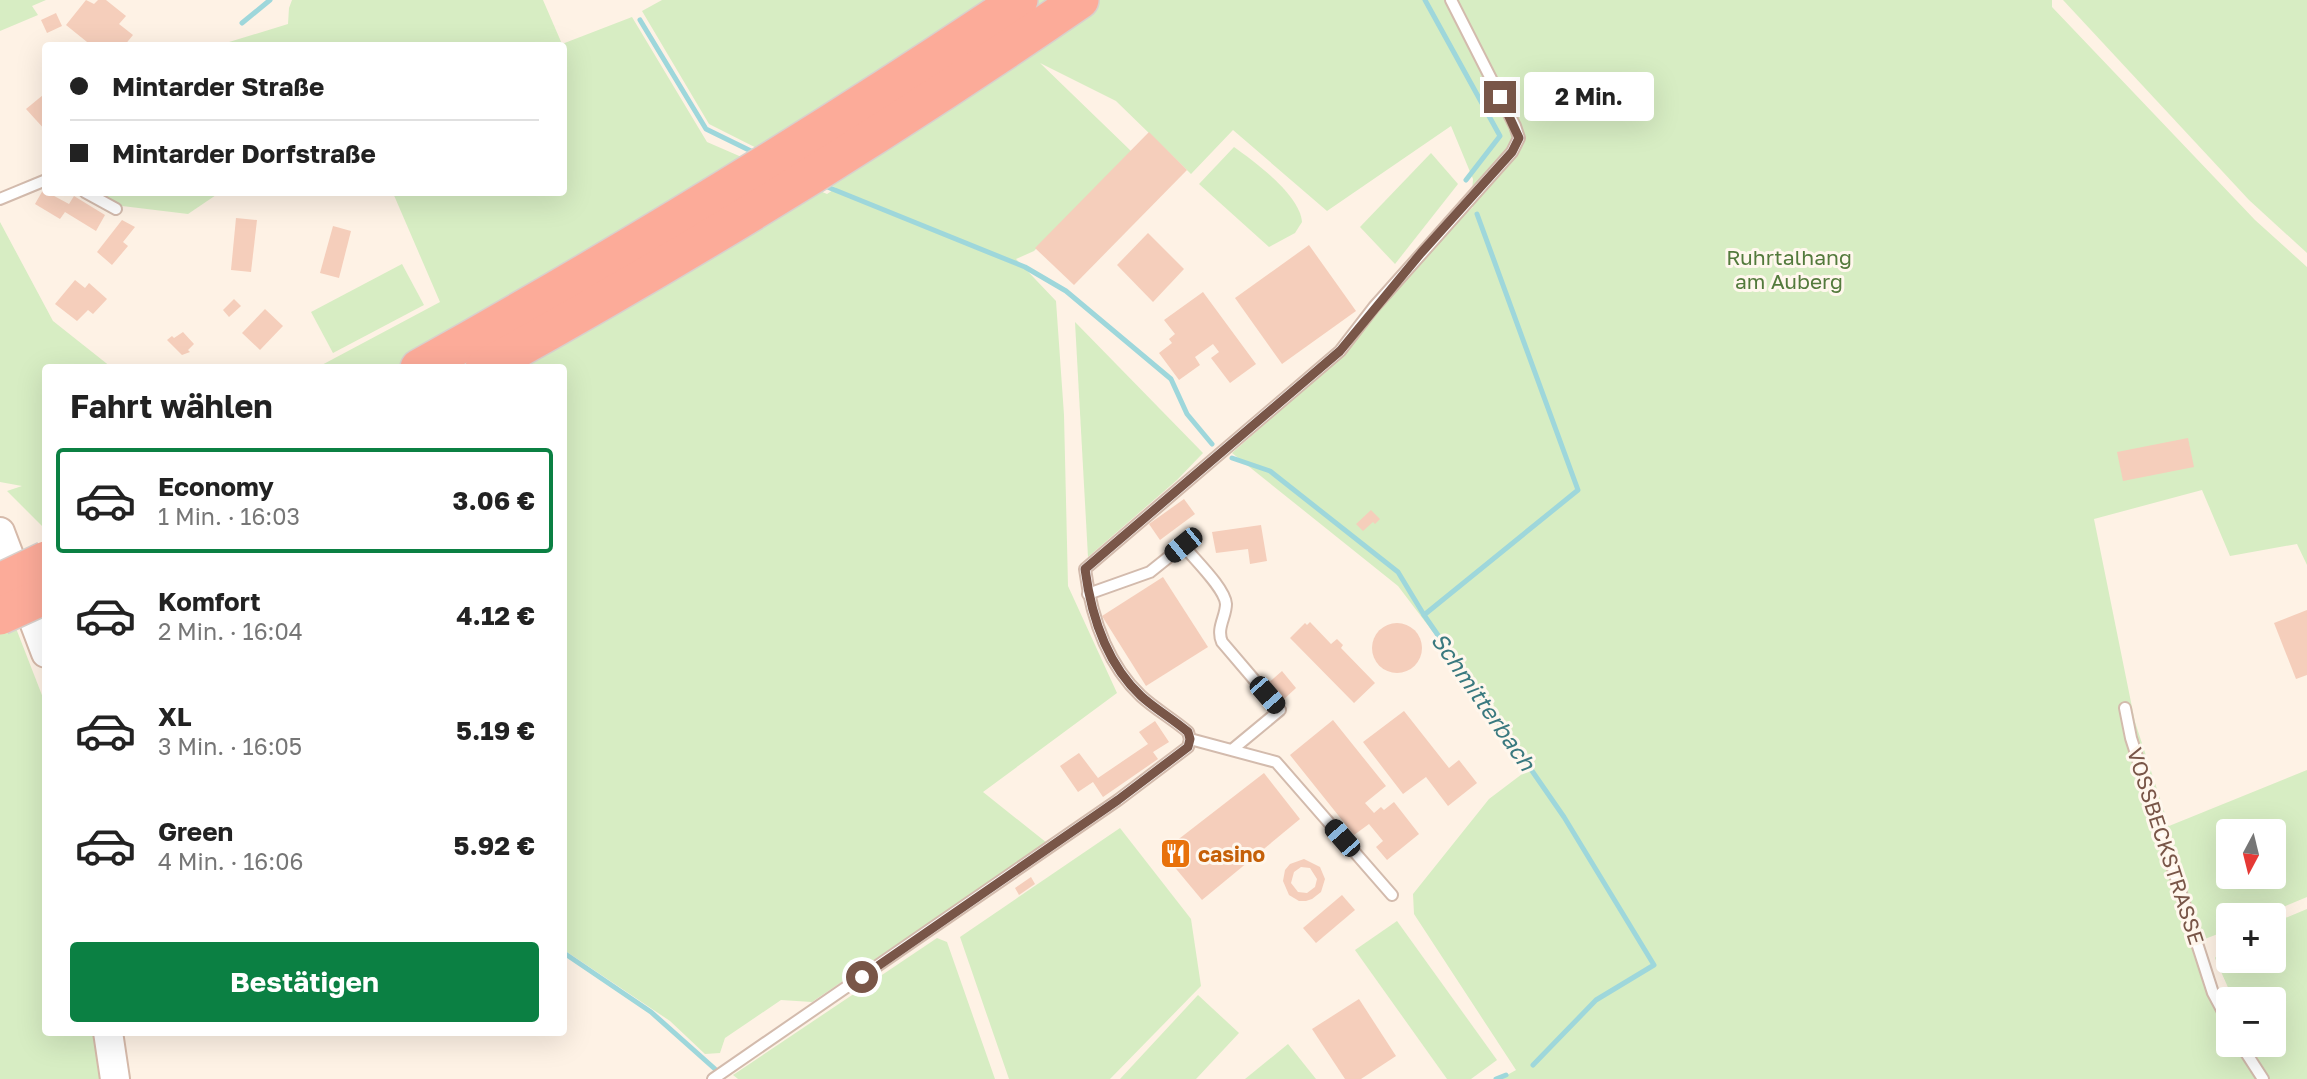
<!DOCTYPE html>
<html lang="de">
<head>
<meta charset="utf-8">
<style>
  :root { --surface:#fff; --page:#f2f2f2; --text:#222; --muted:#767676; --line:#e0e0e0; --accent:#0b8043 }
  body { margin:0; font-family:"Golos Text",sans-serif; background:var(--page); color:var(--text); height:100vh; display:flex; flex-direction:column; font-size:26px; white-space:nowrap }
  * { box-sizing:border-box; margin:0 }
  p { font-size:23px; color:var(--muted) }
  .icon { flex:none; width:38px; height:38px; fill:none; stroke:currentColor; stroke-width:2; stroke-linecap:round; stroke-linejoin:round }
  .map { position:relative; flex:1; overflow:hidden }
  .sheet { position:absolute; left:42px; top:364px; width:525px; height:672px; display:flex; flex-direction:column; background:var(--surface); border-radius:7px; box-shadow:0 7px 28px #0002 }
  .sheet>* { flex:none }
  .top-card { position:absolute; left:42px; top:42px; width:525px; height:154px; border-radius:7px; box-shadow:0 7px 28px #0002; display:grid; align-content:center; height:154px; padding:0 28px; background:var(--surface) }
  .needle { width:46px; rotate:187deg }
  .buttons { position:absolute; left:2216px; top:819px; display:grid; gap:14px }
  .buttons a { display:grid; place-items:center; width:70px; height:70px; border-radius:7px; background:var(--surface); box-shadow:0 7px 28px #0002; font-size:35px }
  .end { position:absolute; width:32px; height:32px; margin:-16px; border:9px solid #795648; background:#fff; box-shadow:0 0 0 4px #fff }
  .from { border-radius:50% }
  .bubble { position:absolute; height:49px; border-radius:7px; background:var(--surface); box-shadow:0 7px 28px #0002; font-size:23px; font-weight:700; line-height:49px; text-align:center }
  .car { position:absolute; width:21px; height:42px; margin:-21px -10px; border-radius:9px; box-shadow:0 0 5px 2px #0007; background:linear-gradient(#222 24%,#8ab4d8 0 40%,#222 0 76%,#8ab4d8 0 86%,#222 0) }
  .top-card b { display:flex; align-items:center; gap:24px; height:66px; font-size:26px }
  .top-card b+b { border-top:2px solid var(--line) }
  .top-card i { width:18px; height:18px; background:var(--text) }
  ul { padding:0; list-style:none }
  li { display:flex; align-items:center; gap:21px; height:105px; margin:0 14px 10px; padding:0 14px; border:4px solid transparent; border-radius:7px }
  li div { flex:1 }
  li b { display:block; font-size:26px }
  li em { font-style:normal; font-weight:700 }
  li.current { border-color:var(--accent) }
  li>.icon { width:63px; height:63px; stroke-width:1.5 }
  h2 { padding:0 28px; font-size:32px; line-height:84px }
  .primary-button { display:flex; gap:14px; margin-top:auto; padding:14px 28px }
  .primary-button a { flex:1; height:80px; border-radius:7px; background:var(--accent); color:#fff; font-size:28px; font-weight:700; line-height:80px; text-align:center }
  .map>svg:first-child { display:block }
  .green { fill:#d7edc3; fill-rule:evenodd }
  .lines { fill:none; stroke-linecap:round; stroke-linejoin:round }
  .stream { stroke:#9ed7db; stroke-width:5 }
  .building { fill:#f5cebb; fill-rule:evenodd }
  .service-casing { stroke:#d3bbad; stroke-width:14 }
  .secondary-casing { stroke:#d6baaa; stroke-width:32 }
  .motorway-casing { stroke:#d9d0cc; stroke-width:40 }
  .service { stroke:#fff; stroke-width:10 }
  .secondary { stroke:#fff; stroke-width:28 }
  .motorway { stroke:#fcab99; stroke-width:37 }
  .motorway-bridge-casing { stroke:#d9d0cc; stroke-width:40; stroke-linecap:butt }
  .motorway-bridge { stroke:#fcab99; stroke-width:37 }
  .route { stroke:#795648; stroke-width:9 }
  .labels { text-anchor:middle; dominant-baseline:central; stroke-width:6; stroke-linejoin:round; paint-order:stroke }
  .park-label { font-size:21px; fill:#537a3c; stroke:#fff7ed }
  .street-label { font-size:21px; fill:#795648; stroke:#fff7ed }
  .food-label { font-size:21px; font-weight:bold; fill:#c56008; stroke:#fff7ed; text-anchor:start }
  .water-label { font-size:23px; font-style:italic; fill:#3a797f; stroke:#fff7ed }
</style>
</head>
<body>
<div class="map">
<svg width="2307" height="1079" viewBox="0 0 2307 1079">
  <rect width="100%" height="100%" fill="#fef2e5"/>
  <!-- green -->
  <g class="green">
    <path d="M 0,0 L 46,0 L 32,6 L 38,15 L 0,31 Z"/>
    <path d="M 292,0 L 543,0 L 562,44 L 632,17 L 707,142 L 827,194 L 836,188 L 709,124 L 642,11 L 662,0 L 2052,0 L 2052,7 L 2255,220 L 2307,267 L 2307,565 L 2297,544 L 2230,556 L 2202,490 L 2094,519 L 2135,722 L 2169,826 L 2307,770 L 2307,897 L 2264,915 L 2228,915 L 2228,930 L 2192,944 L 2211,998 L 2230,992 L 2215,958 L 2224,944 L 2228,942 L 2228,961 L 2273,961 L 2273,923 L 2307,909 L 2307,1079 L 1500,1079 L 1516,1070 L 1414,914 L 1413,894 L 1489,799 L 1534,765 L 1398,586 L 1232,453 L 1340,358 L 1440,237 L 1473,207 L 1471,205 L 1473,179 L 1451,126 L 1327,211 L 1233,130 L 1191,174 L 1116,101 L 1040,63 L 1131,151 L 1034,251 L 1016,259 L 1056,301 L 1064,415 L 1068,586 L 1117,693 L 983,792 L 1047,843 L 812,1002 L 781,1000 L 725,1038 L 720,1053 L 705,1054 L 670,1021 L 564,950 L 564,368 L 318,367 L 440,302 L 393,193 L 564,192 L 564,46 L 216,46 L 288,24 L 289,8 ZM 2228,831 L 2273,831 L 2273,877 L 2228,877 ZM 2228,999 L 2273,999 L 2273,1045 L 2228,1045 Z"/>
    <path d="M 2063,0 L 2307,0 L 2307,253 L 2249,200 Z"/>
    <path d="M 1234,147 C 1255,162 1300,195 1302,222 L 1295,233 L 1269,247 L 1199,184 Z"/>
    <path d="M 1431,153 L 1458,184 L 1395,264 L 1360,227 Z"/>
    <path d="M 93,193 L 219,193 L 188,214 L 114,205 Z"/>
    <path d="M 0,222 L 53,321 L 111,367 L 46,368 L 45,529 L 7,491 L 22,486 L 0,482 Z"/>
    <path d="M 402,264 L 424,305 L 333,353 L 311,312 Z"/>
    <path d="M 1075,322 L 1203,453 L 1177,480 L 1088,557 Z"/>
    <path d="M 0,587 L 45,703 L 46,1032 L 93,1033 L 100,1079 L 0,1079 Z"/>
    <path d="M 1120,828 L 1191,919 L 1201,986 L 1110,1079 L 1009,1079 L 960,937 Z"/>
    <path d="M 1397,921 L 1497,1060 L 1471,1079 L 1447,1079 L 1355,950 Z"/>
    <path d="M 937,938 L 947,942 L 995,1079 L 738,1079 L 733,1075 Z"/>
    <path d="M 1198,995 L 1239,1033 L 1196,1079 L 1120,1079 Z"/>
    <path d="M 1288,1044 L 1316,1079 L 1245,1079 Z"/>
  </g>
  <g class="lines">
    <!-- stream -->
    <g class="stream">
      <path d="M 1425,0 L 1500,136 L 1466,180"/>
      <path d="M 640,20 L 706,129 L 755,153"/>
      <path d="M 242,23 L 270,0"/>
      <path d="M 820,184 L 1025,267 L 1066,291 L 1171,379 L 1187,414 L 1212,444"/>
      <path d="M 1477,214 L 1578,490 L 1424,615 L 1564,817 L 1654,965 L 1596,1000 L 1533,1065"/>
      <path d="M 1232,458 L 1270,471 L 1398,572 L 1424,615"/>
      <path d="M 564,953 L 651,1012 L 715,1069"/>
      <path d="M 1496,1079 L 1506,1075"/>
    </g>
  </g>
  <!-- building -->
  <g class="building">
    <path d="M 86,0 L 94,4 L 98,0 L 106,0 L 126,16 L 119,24 L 133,35 L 124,46 L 92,46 L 66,25 Z"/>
    <path d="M 56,13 L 62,26 L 47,33 L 41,20 Z"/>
    <path d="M 43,95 L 46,97 L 46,131 L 26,109 Z"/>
    <path d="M 1149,132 L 1187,170 L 1074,285 L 1035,248 Z"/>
    <path d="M 43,190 L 69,204 L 74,196 L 105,215 L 96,231 L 65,212 L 60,219 L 35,204 Z"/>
    <path d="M 236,218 L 257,220 L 251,272 L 231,270 Z"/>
    <path d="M 122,220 L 135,227 L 123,242 L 128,246 L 112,265 L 97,252 Z"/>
    <path d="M 333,226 L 351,231 L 339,278 L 320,273 Z"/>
    <path d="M 1148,233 L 1184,269 L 1153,302 L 1117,265 Z"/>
    <path d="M 1309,245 L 1356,311 L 1282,364 L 1235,298 Z"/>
    <path d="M 75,280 L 85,288 L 89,283 L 107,299 L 93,314 L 88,310 L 77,321 L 55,304 Z"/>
    <path d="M 1203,292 L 1256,364 L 1230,383 L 1211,358 L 1219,352 L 1213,344 L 1195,357 L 1200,365 L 1179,380 L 1159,353 L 1172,343 L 1169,339 L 1175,334 L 1164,320 Z"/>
    <path d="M 234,299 L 241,306 L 229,317 L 223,310 Z"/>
    <path d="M 265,309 L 283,326 L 260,350 L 242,333 Z"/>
    <path d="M 183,332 L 194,344 L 188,350 L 190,352 L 182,355 L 167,340 L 172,336 L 174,338 Z"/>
    <path d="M 2188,438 L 2194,467 L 2123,481 L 2117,452 Z"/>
    <path d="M 1184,499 L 1195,514 L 1160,540 L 1149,524 Z"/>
    <path d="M 1371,510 L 1380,519 L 1375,524 L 1373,522 L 1363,531 L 1356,524 Z"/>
    <path d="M 1261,525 L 1267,561 L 1250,564 L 1248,549 L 1216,553 L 1212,532 Z"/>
    <path d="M 1163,577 L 1208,647 L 1146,686 L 1102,616 Z"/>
    <path d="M 2307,610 L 2307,675 L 2296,679 L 2274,623 Z"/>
    <path d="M 1310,622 L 1331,644 L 1337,639 L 1343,645 L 1341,648 L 1375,683 L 1354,703 L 1290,638 L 1305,623 L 1307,625 Z"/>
    <circle cx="1397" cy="648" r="25"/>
    <path d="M 1282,671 L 1296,688 L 1282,701 L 1267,684 Z"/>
    <path d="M 1404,711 L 1449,768 L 1459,760 L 1477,783 L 1448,806 L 1426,777 L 1403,794 L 1363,742 Z"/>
    <path d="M 1333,720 L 1386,786 L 1365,803 L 1374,813 L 1381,807 L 1384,810 L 1394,802 L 1419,834 L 1387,860 L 1376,847 L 1383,841 L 1369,824 L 1354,835 L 1290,755 Z"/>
    <path d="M 1155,721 L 1169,742 L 1153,752 L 1158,759 L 1103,797 L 1093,782 L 1078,792 L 1060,766 L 1079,753 L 1098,778 L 1148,744 L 1139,732 Z"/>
    <path d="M 1264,773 L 1300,819 L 1202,900 L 1162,852 Z"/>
    <path d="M 1304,859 L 1320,867 L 1325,879 L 1321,892 L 1312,899 L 1306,901 L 1299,901 L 1289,895 L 1283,881 L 1285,870 L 1290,864 ZM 1301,867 L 1310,868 L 1317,879 L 1315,887 L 1307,893 L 1298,892 L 1291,883 L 1294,872 Z"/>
    <path d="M 1031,877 L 1035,884 L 1019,895 L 1015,888 Z"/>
    <path d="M 1342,895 L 1355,910 L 1316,943 L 1303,928 Z"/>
    <path d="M 1359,999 L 1396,1056 L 1361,1079 L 1345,1079 L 1312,1029 Z"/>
  </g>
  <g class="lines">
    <defs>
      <g id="service">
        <path d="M 85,192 L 116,209"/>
        <path d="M 0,199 L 46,180"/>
        <path d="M 1183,545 C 1193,558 1225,588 1226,604 C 1226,617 1216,628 1222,642 L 1280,710 L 1233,749"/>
        <path d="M 1088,594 L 1150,572 L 1195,536"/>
        <path d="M 2125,708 L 2131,738 L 2213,993 L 2228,1021"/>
        <path d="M 1190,739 L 1276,762 L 1392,895"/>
        <path d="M 2241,1045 L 2263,1079"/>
        <path d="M 713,1079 L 1118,800 L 1188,747 L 1190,739 L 1188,732 C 1173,719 1155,709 1141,696 C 1106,663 1091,615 1085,569 L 1340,351 L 1374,307 L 1512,152 L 1519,138 L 1515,126 L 1451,0"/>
      </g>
      <g id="secondary">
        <path d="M 0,532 L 46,653"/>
        <path d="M 108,1032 L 115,1079"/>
      </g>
      <g id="motorway">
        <path d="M 419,368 C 624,253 824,131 1019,0"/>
        <path d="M 484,368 C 688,255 888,132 1080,0"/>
      </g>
    </defs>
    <!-- service casing -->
    <use href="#service" class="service-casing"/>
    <!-- secondary casing -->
    <use href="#secondary" class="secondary-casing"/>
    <!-- motorway casing -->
    <use href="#motorway" class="motorway-casing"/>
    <!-- service -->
    <use href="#service" class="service"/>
    <!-- secondary -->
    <use href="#secondary" class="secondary"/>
    <!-- motorway -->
    <use href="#motorway" class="motorway"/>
    <defs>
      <g id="motorway-bridge">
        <path d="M 0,582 L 46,560"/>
        <path d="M 0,616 L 46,595"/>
      </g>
    </defs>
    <!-- motorway-bridge casing -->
    <use href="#motorway-bridge" class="motorway-bridge-casing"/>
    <!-- motorway-bridge -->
    <use href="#motorway-bridge" class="motorway-bridge"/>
  </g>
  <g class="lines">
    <!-- route -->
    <path class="route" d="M 862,977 L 1118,800 L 1188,747 L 1190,739 L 1188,732 C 1173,719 1155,709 1141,696 C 1106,663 1091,615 1085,569 L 1340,351 L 1421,253 L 1512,152 L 1519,138 L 1500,97"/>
  </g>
  <!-- icons -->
  <defs>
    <symbol id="restaurant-square" viewBox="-11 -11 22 22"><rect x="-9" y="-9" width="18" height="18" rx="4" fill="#e8710a" stroke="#fff7ed"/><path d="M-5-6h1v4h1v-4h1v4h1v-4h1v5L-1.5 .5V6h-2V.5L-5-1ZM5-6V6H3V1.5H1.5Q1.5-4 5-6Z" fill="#fff"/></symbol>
  </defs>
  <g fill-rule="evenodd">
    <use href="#restaurant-square" x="1158" y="836" width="35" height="35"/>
  </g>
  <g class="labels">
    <!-- park labels -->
    <g class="park-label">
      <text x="1789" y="257">Ruhrtalhang<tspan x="1789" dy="24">am Auberg</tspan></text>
    </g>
    <!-- street labels -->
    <g class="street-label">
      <text transform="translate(2166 846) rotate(72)">VOSSBECKSTRASSE</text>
    </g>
    <!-- food labels -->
    <g class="food-label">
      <text x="1198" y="854">casino</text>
    </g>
    <!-- water labels -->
    <g class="water-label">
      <text transform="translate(1484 701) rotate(55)">Schmitterbach</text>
    </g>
  </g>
</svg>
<div class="buttons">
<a><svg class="needle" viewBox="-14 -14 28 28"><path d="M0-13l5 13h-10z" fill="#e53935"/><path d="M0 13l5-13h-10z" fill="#767676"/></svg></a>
<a>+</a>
<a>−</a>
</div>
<i class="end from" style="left:862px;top:977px"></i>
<i class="end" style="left:1500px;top:97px"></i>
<div class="bubble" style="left:1524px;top:72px;width:130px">2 Min.</div>
<i class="car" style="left:1183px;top:545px;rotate:231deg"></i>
<i class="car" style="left:1267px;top:695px;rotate:139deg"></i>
<i class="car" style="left:1342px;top:838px;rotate:319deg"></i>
<div class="top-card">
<b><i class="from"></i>Mintarder Straße</b>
<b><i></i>Mintarder Dorfstraße</b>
</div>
<section class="sheet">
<h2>Fahrt wählen</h2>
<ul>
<li class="current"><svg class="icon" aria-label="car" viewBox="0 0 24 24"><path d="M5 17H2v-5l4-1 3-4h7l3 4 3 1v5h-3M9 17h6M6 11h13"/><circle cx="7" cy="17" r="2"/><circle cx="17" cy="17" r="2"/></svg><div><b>Economy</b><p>1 Min. · 16:03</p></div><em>3.06 €</em></li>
<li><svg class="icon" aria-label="car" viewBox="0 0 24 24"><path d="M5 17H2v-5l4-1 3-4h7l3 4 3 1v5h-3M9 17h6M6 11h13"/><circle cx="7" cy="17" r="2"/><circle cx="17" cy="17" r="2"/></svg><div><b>Komfort</b><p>2 Min. · 16:04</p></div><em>4.12 €</em></li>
<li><svg class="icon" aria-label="car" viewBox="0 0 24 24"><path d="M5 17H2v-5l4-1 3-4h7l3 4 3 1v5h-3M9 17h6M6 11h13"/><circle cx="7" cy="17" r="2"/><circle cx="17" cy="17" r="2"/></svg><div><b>XL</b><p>3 Min. · 16:05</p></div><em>5.19 €</em></li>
<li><svg class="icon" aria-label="car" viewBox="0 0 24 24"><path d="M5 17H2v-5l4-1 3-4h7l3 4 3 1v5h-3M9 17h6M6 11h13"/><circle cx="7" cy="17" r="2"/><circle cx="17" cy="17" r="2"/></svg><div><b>Green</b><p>4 Min. · 16:06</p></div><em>5.92 €</em></li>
</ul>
<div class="primary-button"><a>Bestätigen</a></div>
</section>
</div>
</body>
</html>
